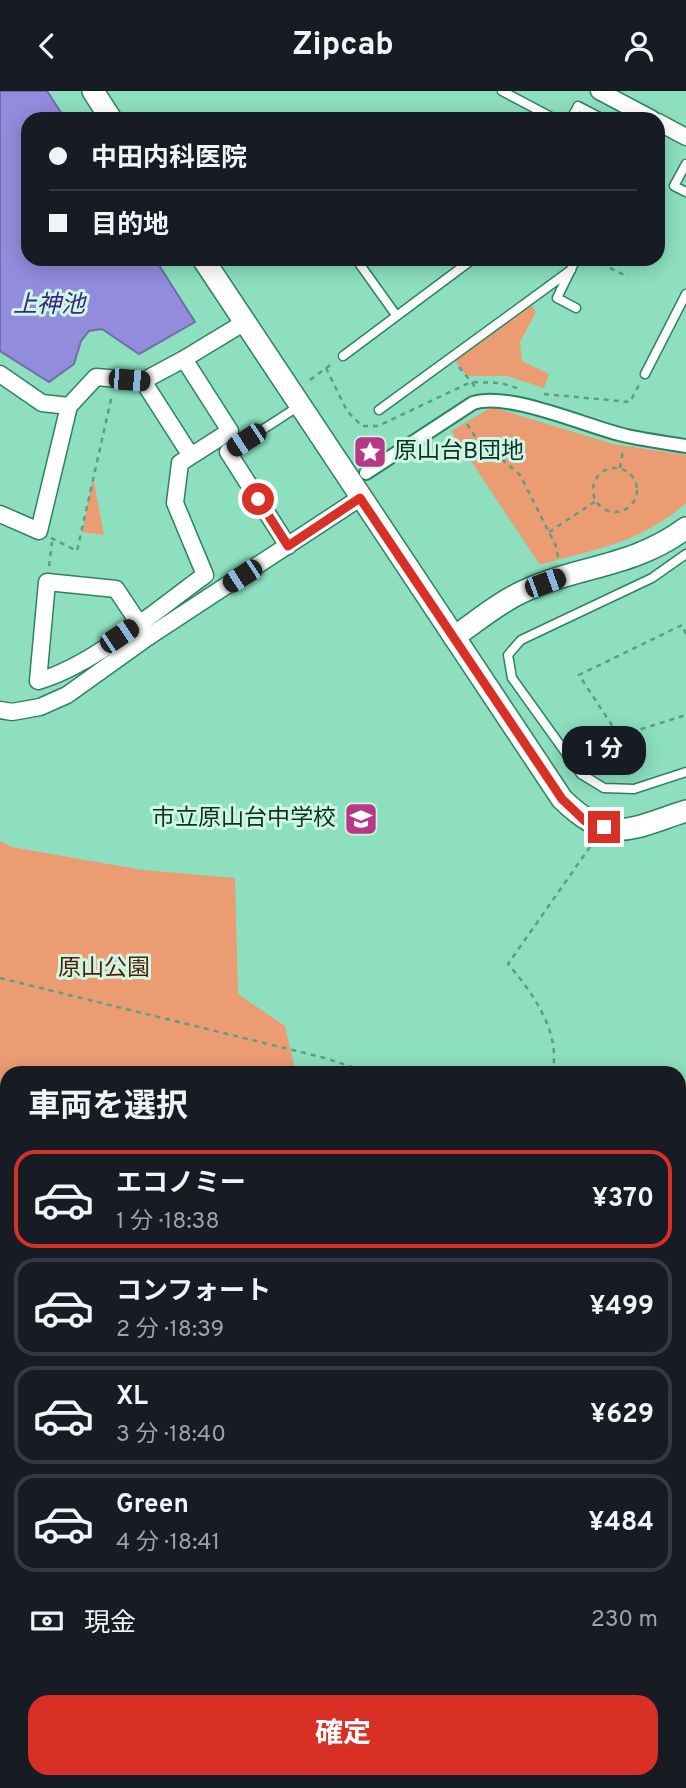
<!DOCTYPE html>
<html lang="ja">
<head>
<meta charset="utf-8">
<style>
  :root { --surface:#171b24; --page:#20242c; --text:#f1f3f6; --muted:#9ea1a6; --line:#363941; --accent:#d93025 }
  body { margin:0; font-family:Overpass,"Noto Sans JP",sans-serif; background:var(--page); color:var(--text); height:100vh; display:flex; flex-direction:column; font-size:26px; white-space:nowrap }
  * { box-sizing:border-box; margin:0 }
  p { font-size:23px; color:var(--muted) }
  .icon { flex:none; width:38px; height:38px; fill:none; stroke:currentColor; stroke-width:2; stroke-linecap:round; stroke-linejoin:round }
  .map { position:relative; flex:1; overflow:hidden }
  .drawer { position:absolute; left:0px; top:975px; width:686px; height:723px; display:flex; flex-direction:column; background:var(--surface); border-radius:21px 21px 0 0; box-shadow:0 4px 18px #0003 }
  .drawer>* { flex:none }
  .hud { position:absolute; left:21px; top:21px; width:644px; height:154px; border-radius:21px; box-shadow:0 4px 18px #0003; display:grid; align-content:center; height:154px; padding:0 28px; background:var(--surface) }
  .end { position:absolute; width:32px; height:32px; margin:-16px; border:9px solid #d93025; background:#fff; box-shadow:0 0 0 4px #fff }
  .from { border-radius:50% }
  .bubble { position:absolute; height:49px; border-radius:21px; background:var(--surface); box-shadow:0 4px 18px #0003; font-size:23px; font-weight:700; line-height:49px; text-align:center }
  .car { position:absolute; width:21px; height:42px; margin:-21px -10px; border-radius:9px; box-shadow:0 0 5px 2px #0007; background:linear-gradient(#222 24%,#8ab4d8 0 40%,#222 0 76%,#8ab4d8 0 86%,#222 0) }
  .hud b { display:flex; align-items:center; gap:24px; height:66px; font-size:26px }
  .hud b+b { border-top:2px solid var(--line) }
  .hud i { width:18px; height:18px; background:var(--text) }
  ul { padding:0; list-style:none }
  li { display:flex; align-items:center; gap:21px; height:98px; margin:0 14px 10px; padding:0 14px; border:4px solid var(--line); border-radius:21px }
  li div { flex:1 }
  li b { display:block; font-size:26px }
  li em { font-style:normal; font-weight:700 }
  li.on { border-color:var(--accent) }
  li>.icon { width:63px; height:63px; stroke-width:1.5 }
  h2 { padding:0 28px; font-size:32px; line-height:84px }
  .pay { display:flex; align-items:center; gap:18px; height:77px; padding:0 28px; font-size:26px }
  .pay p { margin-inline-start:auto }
  .action { display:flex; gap:14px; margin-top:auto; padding:14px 28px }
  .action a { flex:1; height:80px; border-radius:21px; background:var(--accent); color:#fff; font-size:28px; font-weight:700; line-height:80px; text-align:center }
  header { display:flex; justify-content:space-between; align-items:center; height:91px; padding:0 28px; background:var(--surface); font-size:32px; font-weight:700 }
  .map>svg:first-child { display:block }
  .green { fill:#ec9c73 }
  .water { fill:#938bdc; stroke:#6b70a5; stroke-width:2 }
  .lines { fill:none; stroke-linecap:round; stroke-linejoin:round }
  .service-casing { stroke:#2d8266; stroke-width:11 }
  .pedestrian-casing { stroke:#2d8266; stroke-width:16 }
  .minor-casing { stroke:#2d8266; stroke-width:19 }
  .tertiary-casing { stroke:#2d8266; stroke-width:24 }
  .path { stroke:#5d9d85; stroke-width:2.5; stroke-dasharray:5 5; stroke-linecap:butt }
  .service { stroke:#fff; stroke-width:8 }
  .pedestrian { stroke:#fff; stroke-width:12 }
  .minor { stroke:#fff; stroke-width:16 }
  .tertiary { stroke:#fff; stroke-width:21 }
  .route { stroke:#d93025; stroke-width:9 }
  .labels { text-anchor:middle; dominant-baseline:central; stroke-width:6; stroke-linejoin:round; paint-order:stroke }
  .poi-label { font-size:23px; fill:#0d3125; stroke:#cff6e5; text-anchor:start }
  .park-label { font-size:23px; fill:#521d00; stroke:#cff6e5 }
  .water-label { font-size:24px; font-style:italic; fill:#3c2683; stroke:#cff6e5 }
</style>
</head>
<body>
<header><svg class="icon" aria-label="back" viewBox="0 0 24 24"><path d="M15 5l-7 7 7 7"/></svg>Zipcab<svg class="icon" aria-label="person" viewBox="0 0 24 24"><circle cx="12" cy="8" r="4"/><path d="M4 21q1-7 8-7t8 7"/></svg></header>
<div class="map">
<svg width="686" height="1697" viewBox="0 0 686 1697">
  <rect width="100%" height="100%" fill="#8ddfbf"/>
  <!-- green -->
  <g class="green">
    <path d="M 528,209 L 536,221 L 520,251 L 522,270 L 549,283 L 544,297 L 507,285 L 467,285 L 451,265 Z"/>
    <path d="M 492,316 L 613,353 L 686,364 L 686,412 C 639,453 597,457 540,474 L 451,340 Z"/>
    <path d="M 93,386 L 104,444 L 82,441 Z"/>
    <path d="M 0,750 L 11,756 L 143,779 L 235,787 L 238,903 L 285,935 L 296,982 L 7,982 L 7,1437 L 0,1437 Z"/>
  </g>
  <!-- water -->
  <g class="water">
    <path d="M 0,0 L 47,0 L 65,28 L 28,28 L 28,168 L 155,168 L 195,231 L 139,263 L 102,238 L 89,240 L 81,250 L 74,273 L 49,291 L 0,260 Z"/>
    <path d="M 0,1276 L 7,1293 L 7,1433 L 0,1433 Z"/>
  </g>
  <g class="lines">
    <defs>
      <g id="service">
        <path d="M 502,0 L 555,28"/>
        <path d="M 571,28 L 578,15 L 603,28"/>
        <path d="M 686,73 L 674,95 L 686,101"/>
        <path d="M 356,168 L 396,224"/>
        <path d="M 576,217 L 557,207 L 576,168"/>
        <path d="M 343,265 L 473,168"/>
        <path d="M 645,283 L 686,203"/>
        <path d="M 379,319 L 571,179"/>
        <path d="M 228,361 L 299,315"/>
        <path d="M 686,463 L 652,487 L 521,549 L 508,564 L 512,587 L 581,683 L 604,697 L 634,698 L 686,681"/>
        <path d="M 679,1242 L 686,1244"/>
        <path d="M 679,1281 L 686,1283"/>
        <path d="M 466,1697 L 471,1690"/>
        <path d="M 510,1697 L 512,1690"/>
      </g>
      <path id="pedestrian" d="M 366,382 L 473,312 C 509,300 587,336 627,345 C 646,349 666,352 686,355"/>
      <g id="minor">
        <path d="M 599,0 L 652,28"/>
        <path d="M 658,31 L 686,46"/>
        <path d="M 184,268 L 245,231"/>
        <path d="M 0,283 L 42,312 L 69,315 L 39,440 L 0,423"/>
        <path d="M 69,315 L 96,286 L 143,290"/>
        <path d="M 228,361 L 288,455"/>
        <path d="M 148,546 L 116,498 L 47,491 L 38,590 C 92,575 158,518 205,484 L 175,412 L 180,372 L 230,340 L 184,268 L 143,290 L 191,365"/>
        <path d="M 0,619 L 12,621 L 40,616 L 67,604 L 148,546 L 360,407"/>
        <path d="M 683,1697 L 686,1691"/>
      </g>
      <g id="tertiary">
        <path d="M 93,0 L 111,28"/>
        <path d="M 203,168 L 562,708 C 610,755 630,738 686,720"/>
        <path d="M 454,546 C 476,531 498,512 522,501 C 579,474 632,477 686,437"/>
        <path d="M 0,1446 L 7,1446"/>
        <path d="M 0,1470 L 7,1470"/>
        <path d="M 679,1631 L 686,1634"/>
        <path d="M 679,1654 L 686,1657"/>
      </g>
    </defs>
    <!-- service casing -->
    <use href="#service" class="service-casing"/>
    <!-- pedestrian casing -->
    <use href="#pedestrian" class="pedestrian-casing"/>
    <!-- minor casing -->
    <use href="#minor" class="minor-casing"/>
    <!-- tertiary casing -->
    <use href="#tertiary" class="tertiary-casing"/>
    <!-- path -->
    <g class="path">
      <path d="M 592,168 L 628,186"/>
      <path d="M 459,276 L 477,298"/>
      <path d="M 326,277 L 347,320 L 362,335 L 378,335 L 471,291 L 501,292 L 520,298"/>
      <path d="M 310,289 L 333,272"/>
      <path d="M 544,303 L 630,311 L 639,294"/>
      <path d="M 467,333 L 474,344 L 520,384 L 556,455 L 558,466"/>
      <circle cx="615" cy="399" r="22"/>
      <path d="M 620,377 L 623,359"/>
      <path d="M 549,441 L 596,410"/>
      <path d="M 51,447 L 77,460 L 112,304"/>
      <path d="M 49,475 L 52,451"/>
      <path d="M 686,543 L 682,534 L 579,584 L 619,645 L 686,624"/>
      <path d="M 0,887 L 325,967 L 370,982"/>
      <path d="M 552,982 C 562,942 532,901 508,873 L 592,753"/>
      <path d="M 679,1105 L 686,1109"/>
      <path d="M 679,1434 L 686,1437"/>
      <path d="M 679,1512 L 686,1505"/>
    </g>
    <!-- service -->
    <use href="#service" class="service"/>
    <!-- pedestrian -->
    <use href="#pedestrian" class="pedestrian"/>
    <!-- minor -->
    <use href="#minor" class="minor"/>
    <!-- tertiary -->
    <use href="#tertiary" class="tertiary"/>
  </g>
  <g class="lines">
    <!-- route -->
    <path class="route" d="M 258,408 L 288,455 L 360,407 L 562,708 L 585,730 L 604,736"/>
  </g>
  <!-- icons -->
  <defs>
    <symbol id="sight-square" viewBox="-11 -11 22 22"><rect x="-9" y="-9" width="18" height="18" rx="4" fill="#b73885" stroke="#cff6e5"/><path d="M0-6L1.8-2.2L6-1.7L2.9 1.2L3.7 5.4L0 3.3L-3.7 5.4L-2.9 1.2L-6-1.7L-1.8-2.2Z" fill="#fff"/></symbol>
    <symbol id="school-square" viewBox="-11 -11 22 22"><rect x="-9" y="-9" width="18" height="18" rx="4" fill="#b73885" stroke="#cff6e5"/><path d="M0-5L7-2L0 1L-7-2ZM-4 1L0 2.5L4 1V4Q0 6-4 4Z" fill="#fff"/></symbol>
  </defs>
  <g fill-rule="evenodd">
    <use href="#sight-square" x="351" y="342" width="38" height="38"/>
    <use href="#school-square" x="342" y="709" width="38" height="38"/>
  </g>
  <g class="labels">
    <!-- poi labels -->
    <g class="poi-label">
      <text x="394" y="361">原山台B団地</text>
      <text x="336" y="728" text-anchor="end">市立原山台中学校</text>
    </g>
    <!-- park labels -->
    <g class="park-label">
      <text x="104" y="878">原山公園</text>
    </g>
    <!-- water labels -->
    <g class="water-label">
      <text x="49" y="215">上神池</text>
    </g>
  </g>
</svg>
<i class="end from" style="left:258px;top:408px"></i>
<i class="end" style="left:604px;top:736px"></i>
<div class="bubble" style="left:562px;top:635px;width:84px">1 分</div>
<i class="car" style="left:129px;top:289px;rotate:95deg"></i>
<i class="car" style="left:246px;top:349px;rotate:237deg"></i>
<i class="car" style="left:242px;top:485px;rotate:237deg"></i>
<i class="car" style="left:545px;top:492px;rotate:70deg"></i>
<i class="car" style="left:119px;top:545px;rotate:56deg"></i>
<div class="hud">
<b><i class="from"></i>中田内科医院</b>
<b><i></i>目的地</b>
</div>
<section class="drawer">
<h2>車両を選択</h2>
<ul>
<li class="on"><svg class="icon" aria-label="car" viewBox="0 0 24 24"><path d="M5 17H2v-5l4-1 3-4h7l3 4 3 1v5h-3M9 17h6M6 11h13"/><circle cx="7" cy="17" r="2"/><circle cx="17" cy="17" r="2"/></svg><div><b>エコノミー</b><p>1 分 · 18:38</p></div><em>¥370</em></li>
<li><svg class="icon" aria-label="car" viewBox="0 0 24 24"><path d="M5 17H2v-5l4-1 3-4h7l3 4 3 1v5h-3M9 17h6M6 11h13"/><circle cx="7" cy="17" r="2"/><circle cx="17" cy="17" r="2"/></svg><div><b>コンフォート</b><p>2 分 · 18:39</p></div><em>¥499</em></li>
<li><svg class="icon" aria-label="car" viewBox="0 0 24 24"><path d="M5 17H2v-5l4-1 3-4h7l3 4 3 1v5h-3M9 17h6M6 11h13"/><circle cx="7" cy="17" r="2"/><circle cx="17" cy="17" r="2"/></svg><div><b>XL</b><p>3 分 · 18:40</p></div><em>¥629</em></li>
<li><svg class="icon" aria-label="car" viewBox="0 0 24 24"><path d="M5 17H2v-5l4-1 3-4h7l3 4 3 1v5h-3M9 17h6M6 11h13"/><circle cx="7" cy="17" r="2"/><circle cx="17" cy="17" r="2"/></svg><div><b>Green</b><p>4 分 · 18:41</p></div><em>¥484</em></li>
</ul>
<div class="pay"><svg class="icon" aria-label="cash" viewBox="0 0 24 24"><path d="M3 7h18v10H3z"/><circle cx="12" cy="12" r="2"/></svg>現金<p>230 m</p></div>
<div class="action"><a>確定</a></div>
</section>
</div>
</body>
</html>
